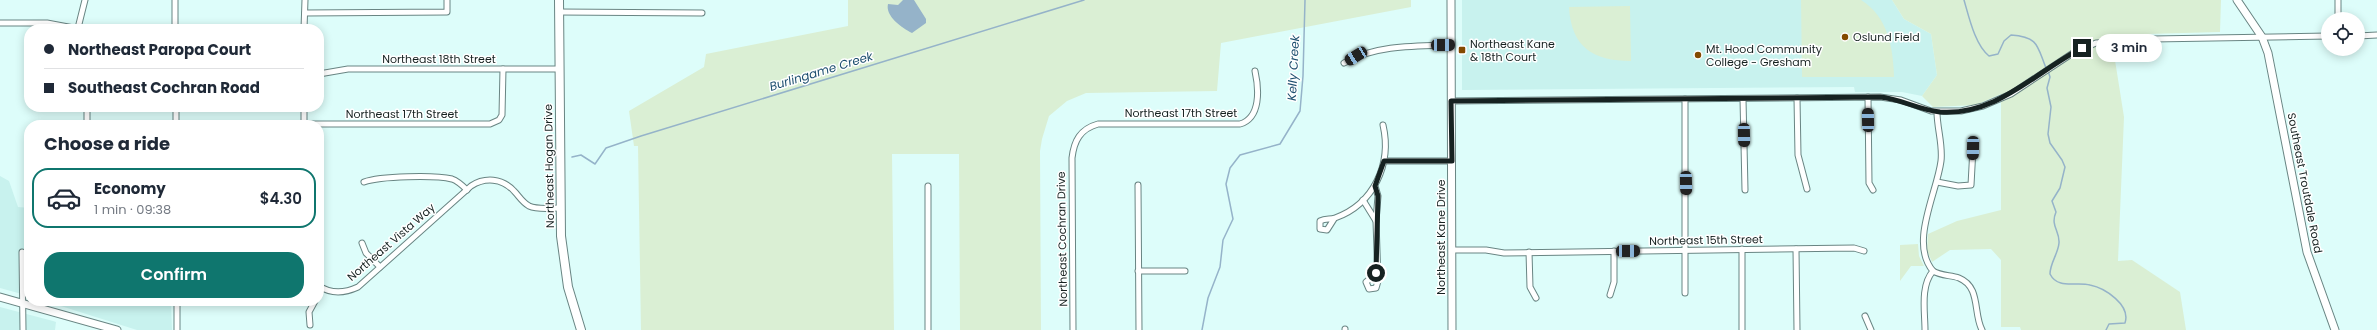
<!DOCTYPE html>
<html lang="en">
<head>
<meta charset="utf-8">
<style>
  :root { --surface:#fff; --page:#f6f6f7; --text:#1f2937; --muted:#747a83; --line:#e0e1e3; --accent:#0f766e }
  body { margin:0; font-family:Poppins,sans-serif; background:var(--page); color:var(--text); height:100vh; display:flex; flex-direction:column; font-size:15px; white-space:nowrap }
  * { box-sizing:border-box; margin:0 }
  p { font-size:13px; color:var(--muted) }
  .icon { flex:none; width:22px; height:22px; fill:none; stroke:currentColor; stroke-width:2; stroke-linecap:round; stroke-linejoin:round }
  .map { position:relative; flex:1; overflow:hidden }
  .sheet { position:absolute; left:24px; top:120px; width:300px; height:186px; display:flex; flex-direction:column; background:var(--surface); border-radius:16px; box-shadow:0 2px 10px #0003 }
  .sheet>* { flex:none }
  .banner { position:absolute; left:24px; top:24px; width:300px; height:88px; border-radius:16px; box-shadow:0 2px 10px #0003; display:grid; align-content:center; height:88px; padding:0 20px; background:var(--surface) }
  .tools { position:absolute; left:2321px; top:12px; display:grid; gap:8px }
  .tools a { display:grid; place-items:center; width:44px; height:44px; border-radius:50%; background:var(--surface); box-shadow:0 2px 10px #0003; font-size:20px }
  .end { position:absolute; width:18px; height:18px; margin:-9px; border:5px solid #162221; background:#fff; box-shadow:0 0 0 2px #fff }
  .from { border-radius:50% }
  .bubble { position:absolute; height:28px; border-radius:14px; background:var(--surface); box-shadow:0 2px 10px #0003; font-size:13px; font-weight:600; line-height:28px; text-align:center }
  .car { position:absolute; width:12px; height:24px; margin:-12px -6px; border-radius:5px; box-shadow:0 0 3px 1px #0007; background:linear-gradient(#222 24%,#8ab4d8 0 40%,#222 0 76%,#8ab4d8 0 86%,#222 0) }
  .banner b { display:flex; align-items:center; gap:14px; height:38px; font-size:15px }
  .banner b+b { border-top:1px solid var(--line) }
  .banner i { width:10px; height:10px; background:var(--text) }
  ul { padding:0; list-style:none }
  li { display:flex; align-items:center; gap:12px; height:60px; margin:0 8px 6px; padding:0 12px; border:2px solid transparent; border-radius:16px }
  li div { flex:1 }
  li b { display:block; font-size:15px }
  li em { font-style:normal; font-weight:600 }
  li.current { border-color:var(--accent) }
  li>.icon { width:36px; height:36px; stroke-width:1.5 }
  h2 { padding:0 20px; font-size:18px; line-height:48px }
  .primary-button { display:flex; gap:8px; margin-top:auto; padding:8px 20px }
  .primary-button a { flex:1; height:46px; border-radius:16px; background:var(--accent); color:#fff; font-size:16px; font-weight:600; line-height:46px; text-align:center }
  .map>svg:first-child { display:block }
  .built { fill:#c8f2ee }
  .green { fill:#daefd4 }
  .water { fill:#95b3c9 }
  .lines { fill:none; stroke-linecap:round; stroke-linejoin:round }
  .stream { stroke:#95b3c9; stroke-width:1.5 }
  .minor-casing { stroke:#698583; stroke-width:7 }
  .major-casing { stroke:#698583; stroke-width:9 }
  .highway-casing { stroke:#698583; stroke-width:10 }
  .minor { stroke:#fff; stroke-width:5 }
  .major { stroke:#fff; stroke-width:7 }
  .highway { stroke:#fff; stroke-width:8 }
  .route { stroke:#162221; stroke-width:5 }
  .poi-dot { fill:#834a00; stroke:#fff; stroke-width:1.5 }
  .labels { text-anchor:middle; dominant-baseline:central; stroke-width:3; stroke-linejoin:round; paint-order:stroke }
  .poi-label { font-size:11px; fill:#162221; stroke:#fff; text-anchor:start }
  .street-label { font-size:11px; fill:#162221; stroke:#fff }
  .water-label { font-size:12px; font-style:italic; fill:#1d4f6f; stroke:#fff }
</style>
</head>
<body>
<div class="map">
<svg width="2377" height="330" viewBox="0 0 2377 330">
  <rect width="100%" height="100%" fill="#ddfdfa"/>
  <!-- built -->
  <g class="built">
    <path d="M 1462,0 L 1892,0 L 1904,19 L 1931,34 L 1937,75 L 1922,96 L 1902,92 L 1855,92 L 1854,87 L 1462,90 Z"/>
    <path d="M 0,176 L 9,181 L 18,207 L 29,208 L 29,296 L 0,288 Z"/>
    <path d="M 45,301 L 171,301 L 172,330 L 137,330 Z"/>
    <path d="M 0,307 L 53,321 L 56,322 L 55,330 L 0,330 Z"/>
  </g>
  <!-- green -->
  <g class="green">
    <path d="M 848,0 L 1411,0 L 1411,7 L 1221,43 L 1217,91 L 1086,93 L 1067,101 L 1049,116 L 1042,139 L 1040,151 L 1041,330 L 960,330 L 959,154 L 892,154 L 894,330 L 641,330 L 638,146 L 634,146 L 629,111 L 704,67 L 706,54 L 848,26 Z"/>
    <path d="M 1801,0 L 1861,0 C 1888,17 1893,47 1894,77 L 1802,77 Z"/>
    <path d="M 1892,0 L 2221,0 L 2220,32 L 2111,35 L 2124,117 L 2118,261 L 2132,260 L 2180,292 L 2186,330 L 2021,330 L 2020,327 L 2001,327 L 2001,254 L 2001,260 L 1991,249 L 1950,250 L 1932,262 L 1927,250 L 1928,234 L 1957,221 L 2001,210 L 2001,94 L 1976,105 L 1933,107 L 1922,96 L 1937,75 L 1931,34 L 1904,19 Z"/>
    <path d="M 1630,6 L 1631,61 C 1593,61 1571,47 1569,7 Z"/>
    <path d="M 1918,244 L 1919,256 L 1924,266 L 1911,266 L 1900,281 L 1900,245 Z"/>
  </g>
  <!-- water -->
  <path class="water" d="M 903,0 L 914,0 L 926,19 L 926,23 L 912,33 C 902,28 885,16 888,4 L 898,5 Z"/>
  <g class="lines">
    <!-- stream -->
    <g class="stream">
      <path d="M 1964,0 C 1969,17 1975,45 1989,56 L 1998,54 L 2004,41 L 2011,35 C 2039,37 2037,46 2046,68"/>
      <path d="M 2048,71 L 2050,77 L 2047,88 L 2051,107 L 2048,134 L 2050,143 L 2062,160 L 2065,167 L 2060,188 L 2052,201 L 2056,212 C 2050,226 2060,231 2059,243 C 2058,254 2050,263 2050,274 C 2058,290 2077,281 2090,285 C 2105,288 2131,305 2125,323 L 2109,324 L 2106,330"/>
      <path d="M 572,157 L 581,155 L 595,164 L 606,148 L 641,136 L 1084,0"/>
      <path d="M 1202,330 L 1208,298 L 1220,267 L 1223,240 L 1233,219 L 1226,184 L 1230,168 L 1240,155 L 1280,144 L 1300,111 L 1303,76 L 1305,0"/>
    </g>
    <defs>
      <g id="minor">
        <path d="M 175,0 L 175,29"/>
        <path d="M 2338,0 L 2338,19"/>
        <path d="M 559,12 L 702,13"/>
        <path d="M 305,13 L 447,12 L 447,0"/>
        <path d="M 0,23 L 47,23 L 79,29"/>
        <path d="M 78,28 L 85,0"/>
        <path d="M 304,29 L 305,0"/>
        <path d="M 2358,36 L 2377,35"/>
        <path d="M 1344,63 C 1375,45 1416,46 1451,45"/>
        <path d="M 319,74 L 348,69 L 559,69"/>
        <path d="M 1868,97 L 1869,183 L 1873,190"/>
        <path d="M 1797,98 L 1798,155 L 1807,189"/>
        <path d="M 1743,99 L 1745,190"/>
        <path d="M 1451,101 L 1880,97 L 1901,100 L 1931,111 L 1961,111 L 1983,106 L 2011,94 L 2073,53 L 2096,43 L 2153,39 L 2328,36"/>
        <path d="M 87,107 L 87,125"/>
        <path d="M 176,107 L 176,125"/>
        <path d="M 304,107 L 304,125"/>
        <path d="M 1937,112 C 1937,128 1943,145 1941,161 C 1937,193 1909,243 1933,271 C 1941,276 1951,275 1959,278 C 1981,287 1973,313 1982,330"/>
        <path d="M 304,124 L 490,124 L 499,120 L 502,115 L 503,69"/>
        <path d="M 1385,161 L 1451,161"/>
        <path d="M 364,182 C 380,176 435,175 452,179 C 458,181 462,185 467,190"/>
        <path d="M 1937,182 L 1958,186 L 1971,185 L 1973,148"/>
        <path d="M 1138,185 L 1139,330"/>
        <path d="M 928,186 L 928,330"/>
        <path d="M 1375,186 L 1378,196 L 1376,221 L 1378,281 L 1376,288 L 1369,289 L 1366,282 L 1377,273"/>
        <path d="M 1363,200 L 1376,221"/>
        <path d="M 1334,219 L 1327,230 L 1320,229 L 1320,221 C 1326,218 1330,220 1335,218 C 1374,204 1392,164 1383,125"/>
        <path d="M 362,243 L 366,253 L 380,267"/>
        <path d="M 1742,249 L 1742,330"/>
        <path d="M 1796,249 L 1797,330"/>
        <path d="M 1452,250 L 1486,250 L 1504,253 L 1854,248 L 1864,251"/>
        <path d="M 22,252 L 23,330"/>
        <path d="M 1529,252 L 1530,287 L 1536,298"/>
        <path d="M 1138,271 L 1185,271"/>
        <path d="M 319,286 C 331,294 345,293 358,287 L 471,186 C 485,177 502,178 514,191 C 519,196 522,202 529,206 C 538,210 551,208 560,208"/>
        <path d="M 319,293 L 322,288"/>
        <path d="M 1685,293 L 1685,99"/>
        <path d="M 1610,295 L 1614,282 L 1614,251"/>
        <path d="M 177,301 L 177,330"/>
        <path d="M 1865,316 L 1871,330"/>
        <path d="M 310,325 L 309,312 L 315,301"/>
        <path d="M 1073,330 L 1072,158 C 1074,141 1080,129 1098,124 L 1240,124 C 1261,118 1259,89 1255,71"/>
        <path d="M 1345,330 L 1345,329"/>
        <path d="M 1925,330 C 1925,312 1920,286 1933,271"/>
      </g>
      <g id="major">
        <path d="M 1451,0 L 1452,330"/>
        <path d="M 2237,0 L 2262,37 L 2268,53 L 2307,252 L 2335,330"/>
        <path d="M 0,297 L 117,330"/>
      </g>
      <path id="highway" d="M 559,0 L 561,236 L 568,287 L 581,330"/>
    </defs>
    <!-- minor casing -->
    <use href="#minor" class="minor-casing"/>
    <!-- major casing -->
    <use href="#major" class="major-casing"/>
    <!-- highway casing -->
    <use href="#highway" class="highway-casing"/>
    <!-- minor -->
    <use href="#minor" class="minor"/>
    <!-- major -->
    <use href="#major" class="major"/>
    <!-- highway -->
    <use href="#highway" class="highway"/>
  </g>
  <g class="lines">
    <!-- route -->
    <path class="route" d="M 1376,273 L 1378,196 L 1375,186 L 1384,161 L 1452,161 L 1451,101 L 1880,97 C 1901,99 1919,110 1940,112 C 1997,116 2035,72 2082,48"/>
  </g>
  <!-- markers -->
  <g class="poi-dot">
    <circle cx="1845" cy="37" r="4"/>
    <rect x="1458" y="46" width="8" height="8" rx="2"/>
    <circle cx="1698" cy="55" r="4"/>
  </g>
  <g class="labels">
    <!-- poi labels -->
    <g class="poi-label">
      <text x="1853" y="37">Oslund Field</text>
      <text x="1470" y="44">Northeast Kane<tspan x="1470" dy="13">&amp; 18th Court</tspan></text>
      <text x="1706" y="49">Mt. Hood Community<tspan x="1706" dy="13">College - Gresham</tspan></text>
    </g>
    <!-- street labels -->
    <g class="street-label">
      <text x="439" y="59">Northeast 18th Street</text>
      <text x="1181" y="113">Northeast 17th Street</text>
      <text x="402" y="114">Northeast 17th Street</text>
      <text transform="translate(549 166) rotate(-91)">Northeast Hogan Drive</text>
      <text transform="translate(2305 183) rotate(79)">Southeast Troutdale Road</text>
      <text transform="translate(1441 237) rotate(-90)">Northeast Kane Drive</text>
      <text transform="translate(1062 239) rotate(-91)">Northeast Cochran Drive</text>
      <text transform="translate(1706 240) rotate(-1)">Northeast 15th Street</text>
      <text transform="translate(391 242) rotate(-41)">Northeast Vista Way</text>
    </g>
    <!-- water labels -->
    <g class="water-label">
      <text transform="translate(1293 68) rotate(-87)">Kelly Creek</text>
      <text transform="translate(821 71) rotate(-17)">Burlingame Creek</text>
    </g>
  </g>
</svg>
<div class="tools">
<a><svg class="icon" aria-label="locate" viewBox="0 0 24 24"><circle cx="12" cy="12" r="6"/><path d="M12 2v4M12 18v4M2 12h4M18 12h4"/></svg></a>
</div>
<i class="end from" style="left:1376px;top:273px"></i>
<i class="end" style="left:2082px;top:48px"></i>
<div class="bubble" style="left:2096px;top:34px;width:66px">3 min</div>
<i class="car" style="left:1443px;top:45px;rotate:89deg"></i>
<i class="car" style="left:1356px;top:56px;rotate:238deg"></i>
<i class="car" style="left:1868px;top:120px;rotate:359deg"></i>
<i class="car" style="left:1744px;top:135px;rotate:179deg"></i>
<i class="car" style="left:1973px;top:148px;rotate:181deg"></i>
<i class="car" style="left:1686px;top:183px;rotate:179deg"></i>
<i class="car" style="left:1628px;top:251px;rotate:89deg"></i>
<div class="banner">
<b><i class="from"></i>Northeast Paropa Court</b>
<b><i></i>Southeast Cochran Road</b>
</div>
<section class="sheet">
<h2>Choose a ride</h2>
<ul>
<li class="current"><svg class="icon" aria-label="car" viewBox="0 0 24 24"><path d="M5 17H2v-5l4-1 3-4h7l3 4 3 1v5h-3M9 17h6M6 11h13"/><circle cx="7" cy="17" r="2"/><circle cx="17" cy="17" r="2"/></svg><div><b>Economy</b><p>1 min · 09:38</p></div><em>$4.30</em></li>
</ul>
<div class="primary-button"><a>Confirm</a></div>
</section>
</div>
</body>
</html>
